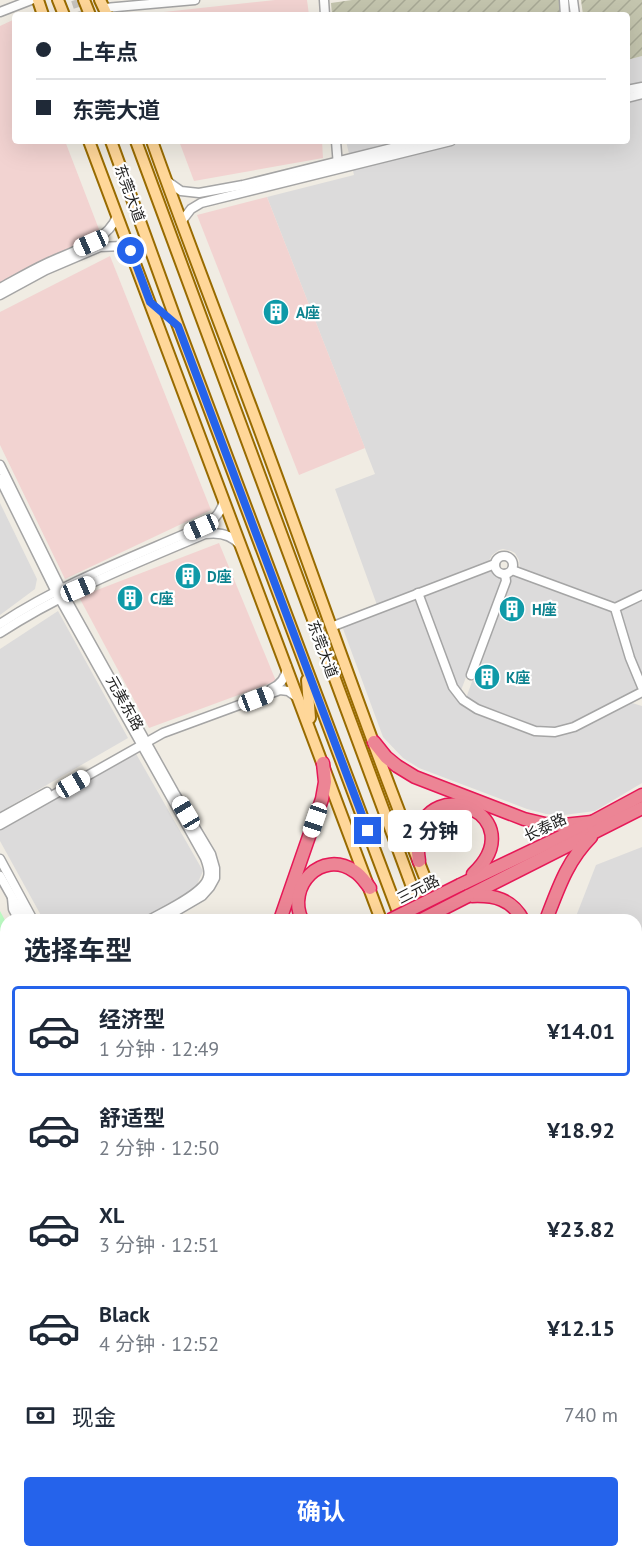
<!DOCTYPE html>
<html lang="zh">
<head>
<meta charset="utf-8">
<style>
  :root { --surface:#fff; --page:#f6f6f7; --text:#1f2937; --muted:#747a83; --line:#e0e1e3; --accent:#2563eb }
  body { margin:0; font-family:"PT Sans","Noto Sans SC",sans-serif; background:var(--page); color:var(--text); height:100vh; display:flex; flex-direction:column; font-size:22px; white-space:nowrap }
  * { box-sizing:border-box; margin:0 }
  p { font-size:20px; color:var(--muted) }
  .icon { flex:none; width:33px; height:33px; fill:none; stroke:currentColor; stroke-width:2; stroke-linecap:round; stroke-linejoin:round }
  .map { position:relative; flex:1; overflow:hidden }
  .details { position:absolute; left:0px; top:914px; width:642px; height:644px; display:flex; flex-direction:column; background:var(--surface); border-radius:18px 18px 0 0; box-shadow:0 6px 24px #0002 }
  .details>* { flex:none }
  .banner { position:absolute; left:12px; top:12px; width:618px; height:132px; border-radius:6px; box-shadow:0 6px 24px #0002; display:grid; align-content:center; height:132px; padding:0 24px; background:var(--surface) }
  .end { position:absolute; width:27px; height:27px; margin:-14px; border:8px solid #2563eb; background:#fff; box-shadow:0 0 0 3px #fff }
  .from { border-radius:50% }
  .bubble { position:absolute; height:42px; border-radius:6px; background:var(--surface); box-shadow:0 6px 24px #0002; font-size:20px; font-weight:700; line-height:42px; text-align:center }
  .car { position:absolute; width:18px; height:36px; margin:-18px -9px; border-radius:8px; box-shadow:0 0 4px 2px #0007; background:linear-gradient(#fff 24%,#345 0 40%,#fff 0 76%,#345 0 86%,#fff 0) }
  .banner b { display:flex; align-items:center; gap:21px; height:57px; font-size:22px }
  .banner b+b { border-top:2px solid var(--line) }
  .banner i { width:15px; height:15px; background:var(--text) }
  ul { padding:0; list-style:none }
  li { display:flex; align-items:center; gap:18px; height:90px; margin:0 12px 9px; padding:0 12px; border:3px solid transparent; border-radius:6px }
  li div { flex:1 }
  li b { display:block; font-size:22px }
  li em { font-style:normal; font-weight:700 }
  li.current { border-color:var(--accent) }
  li>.icon { width:54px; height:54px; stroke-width:1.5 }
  h2 { padding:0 24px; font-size:27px; line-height:72px }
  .pay { display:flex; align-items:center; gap:15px; height:66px; padding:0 24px; font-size:22px }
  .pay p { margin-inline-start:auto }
  .cta { display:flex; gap:12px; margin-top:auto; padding:12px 24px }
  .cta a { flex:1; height:69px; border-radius:6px; background:var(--accent); color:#fff; font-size:24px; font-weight:700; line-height:69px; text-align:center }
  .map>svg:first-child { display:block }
  .residential { fill:#dcdbdb }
  .commercial { fill:#f2d3d1 }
  .education { fill:#feffdd }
  .construction { fill:url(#construction-furrows) }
  .park { fill:url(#park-crowns) }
  .parking { fill:#e6e6e6 }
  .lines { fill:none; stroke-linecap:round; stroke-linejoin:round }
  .minor-tunnel { stroke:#c6c3bc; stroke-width:8; stroke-dasharray:8 4; stroke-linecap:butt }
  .minor-casing { stroke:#a5a5a5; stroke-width:11 }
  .major-casing { stroke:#986b00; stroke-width:14 }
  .highway-casing { stroke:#e61857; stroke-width:15 }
  .minor { stroke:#fff; stroke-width:8 }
  .major { stroke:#ffd799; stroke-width:10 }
  .highway { stroke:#ec8595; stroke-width:12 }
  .highway-bridge-casing { stroke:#e61857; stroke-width:15; stroke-linecap:butt }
  .highway-bridge { stroke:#ec8595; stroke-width:12 }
  .route { stroke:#2563eb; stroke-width:8 }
  .labels { text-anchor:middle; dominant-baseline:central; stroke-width:4.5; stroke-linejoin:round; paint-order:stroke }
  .street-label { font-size:15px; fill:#1e1e1e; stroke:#fff }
  .culture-label { font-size:15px; font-weight:bold; fill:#0d838f; stroke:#fff; text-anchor:start }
</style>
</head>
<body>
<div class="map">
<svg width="642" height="1556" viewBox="0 0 642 1556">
  <defs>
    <pattern id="construction-furrows" width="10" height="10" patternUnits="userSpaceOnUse" patternTransform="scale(1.5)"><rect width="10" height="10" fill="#c4c5ae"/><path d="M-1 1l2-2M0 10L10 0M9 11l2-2" fill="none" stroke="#a8a995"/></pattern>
    <pattern id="park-crowns" width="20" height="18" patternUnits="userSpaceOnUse" patternTransform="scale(1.5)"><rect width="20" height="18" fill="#bdfdc4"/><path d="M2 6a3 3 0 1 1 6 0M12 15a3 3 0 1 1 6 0" fill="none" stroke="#a2d8a8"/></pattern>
  </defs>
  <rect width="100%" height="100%" fill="#f0ece3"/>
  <!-- residential -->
  <g class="residential">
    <path d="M 642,56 L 642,591 L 615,604 L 520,569 L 519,560 L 515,553 L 511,551 L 503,549 L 499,550 L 492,555 L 488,563 L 377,605 L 335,489 L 375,474 L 267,197 L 354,175 L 346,141 L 627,141 L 627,60 Z"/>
    <path d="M 0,503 L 37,579 L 35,589 L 0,615 Z"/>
    <path d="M 489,570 L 503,580 L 460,693 L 456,685 L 422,595 Z"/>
    <path d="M 512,573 L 612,611 L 639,689 L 573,724 L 554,728 L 535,728 L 478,706 L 466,698 Z"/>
    <path d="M 416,598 L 450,688 L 460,703 L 475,712 L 541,735 L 629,702 L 642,706 L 642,783 L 595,811 L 564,815 L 546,814 L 527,809 L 419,768 L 403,758 L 383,737 L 342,626 Z"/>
    <path d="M 642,599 L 642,678 L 634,657 L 619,610 Z"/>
    <path d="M 58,611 L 128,738 L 0,812 L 0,649 Z"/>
    <path d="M 135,752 L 203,871 L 195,889 L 142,919 L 43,919 L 0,841 L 0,830 Z"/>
    <path d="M 642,847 L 642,1300 L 641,1300 L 636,1286 L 636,920 L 575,919 L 596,865 Z"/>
    <path d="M 10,1551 L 43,1551 L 50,1556 L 0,1556 L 0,1554 Z"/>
  </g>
  <!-- commercial -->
  <g class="commercial">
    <path d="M 275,0 L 307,0 L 309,15 L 136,15 Z"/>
    <path d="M 15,19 L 15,141 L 65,141 L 100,232 L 0,284 L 0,26 Z"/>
    <path d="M 179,141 L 322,141 L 323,158 L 194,181 Z"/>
    <path d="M 267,197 L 365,448 L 299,475 L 197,215 Z"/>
    <path d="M 110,256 L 211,510 L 65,579 L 0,445 L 0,312 Z"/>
    <path d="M 219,543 L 276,681 L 149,728 L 79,597 Z"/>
    <path d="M 0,1265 L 6,1272 L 6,1342 L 0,1344 Z"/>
  </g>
  <!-- education -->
  <path class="education" d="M 0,1408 L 6,1416 L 6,1525 L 0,1527 Z"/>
  <!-- construction -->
  <g class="construction">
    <path d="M 352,0 L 559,0 L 561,15 L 332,15 L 331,3 Z"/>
    <path d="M 581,0 L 642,0 L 642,56 L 627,60 L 627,15 L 583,15 Z"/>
    <path d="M 310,1551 L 436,1551 L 438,1556 L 296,1556 Z"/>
    <path d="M 455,1551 L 546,1551 L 532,1556 L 456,1556 Z"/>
  </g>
  <!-- park -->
  <path class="park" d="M 0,911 L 6,922 L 6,1092 L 0,1095 Z"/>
  <!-- parking -->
  <g class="parking">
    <path d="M 6,1155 L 6,1205 L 0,1197 L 0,1160 Z"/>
    <path d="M 77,1551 L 153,1551 L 154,1556 L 78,1556 Z"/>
  </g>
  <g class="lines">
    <!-- minor-tunnel -->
    <path class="minor-tunnel" d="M 75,0 L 80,15"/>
    <defs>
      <g id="minor">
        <path d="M 324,0 L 325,15"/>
        <path d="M 564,0 L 565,15"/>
        <path d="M 573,0 L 575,15"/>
        <path d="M 105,8 L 195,0"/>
        <path d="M 0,12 L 31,0"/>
        <path d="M 627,90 L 642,87"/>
        <path d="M 627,98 L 642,94"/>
        <path d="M 336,141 L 338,166"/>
        <path d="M 167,181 L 181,191 L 199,193 L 243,185 L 420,141"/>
        <path d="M 181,222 L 191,209 L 201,203 L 451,141"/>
        <path d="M 0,288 C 15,280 30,271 45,264 C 68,253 108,242 117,216"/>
        <path d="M 0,295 L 46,270 L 100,247 L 122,246 L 131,251"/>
        <path d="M 0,465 L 64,595 L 174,792 L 211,854 L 215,868 L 215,878 L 210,887 L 202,896 L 161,920"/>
        <path d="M 0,479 L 56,592 L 205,858 C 207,864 210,871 208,877 C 205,893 163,912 149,920"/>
        <circle cx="504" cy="565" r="9"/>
        <path d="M 512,570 L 615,608"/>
        <path d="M 418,593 L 453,687 L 463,700 L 477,709 L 535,731 L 555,732 L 574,727 L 642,692"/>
        <path d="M 642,595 L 615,608 L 630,658 L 642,687"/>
        <path d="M 0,624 C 62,583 133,557 201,527 C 213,521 221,514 224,500"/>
        <path d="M 331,627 L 495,564"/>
        <path d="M 0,633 C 64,591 135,564 205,534 C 219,532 231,534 240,545"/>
        <path d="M 471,675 L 506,581 L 505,574"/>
        <path d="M 271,689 C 280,685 286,678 287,667"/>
        <path d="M 0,818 L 47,792"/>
        <path d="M 0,825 L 163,733 L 280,690 L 288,691 L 298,698"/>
        <path d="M 0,859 L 33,920"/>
        <path d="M 0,876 L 25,920"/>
        <path d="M 12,898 L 13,909 L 19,920"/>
        <path d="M 0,1355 L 6,1353"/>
        <path d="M 0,1391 L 6,1399"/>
        <path d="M 0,1547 L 6,1545"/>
        <path d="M 57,1551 L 58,1556"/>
        <path d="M 163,1551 L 165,1556"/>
        <path d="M 271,1551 L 272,1556"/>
        <path d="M 283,1551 L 284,1556"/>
      </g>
      <g id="major">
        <path d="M 38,0 L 43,15"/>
        <path d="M 58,0 L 64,15"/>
        <path d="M 84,0 L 90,15"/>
        <path d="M 100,0 L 107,15"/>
        <path d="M 89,141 L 381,920"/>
        <path d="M 111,141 L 178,326 L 401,920"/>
        <path d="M 136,141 L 422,914"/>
        <path d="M 152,141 C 191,251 234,359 274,469 C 329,619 381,771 442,920"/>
        <path d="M 307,680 L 310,718"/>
        <path d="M 636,1310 L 642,1308"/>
        <path d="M 636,1321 L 642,1317"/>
        <path d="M 636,1398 L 642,1414"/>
        <path d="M 636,1482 L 642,1498"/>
        <path d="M 600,1551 L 604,1556"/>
        <path d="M 635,1551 L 637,1556"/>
      </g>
      <g id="highway">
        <path d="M 374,742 L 386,757 L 397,766 L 415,777 L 524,819 L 545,824 L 564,825 L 592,822"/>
        <path d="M 419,861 C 418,854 417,846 418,838 C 428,771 534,816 473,874"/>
        <path d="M 460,885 L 592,822 L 642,795"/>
        <path d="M 468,896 L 642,808"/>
        <path d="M 472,896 C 494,895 512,899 523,920"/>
        <path d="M 280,920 L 322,799 L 325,782 L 323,763"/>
        <path d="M 302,920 C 286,886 322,849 354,871 C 361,875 365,882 370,888"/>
        <path d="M 546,920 C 558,889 567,861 591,837"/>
        <path d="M 0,1115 L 6,1112"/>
        <path d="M 0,1133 L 6,1130"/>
      </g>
    </defs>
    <!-- minor casing -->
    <use href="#minor" class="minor-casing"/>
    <!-- major casing -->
    <use href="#major" class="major-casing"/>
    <!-- highway casing -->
    <use href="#highway" class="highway-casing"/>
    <!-- minor -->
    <use href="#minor" class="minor"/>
    <!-- major -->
    <use href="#major" class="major"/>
    <!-- highway -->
    <use href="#highway" class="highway"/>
    <defs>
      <g id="highway-bridge">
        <path d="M 390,920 L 460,885"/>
        <path d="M 421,920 L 468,896"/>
      </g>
    </defs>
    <!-- highway-bridge casing -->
    <use href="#highway-bridge" class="highway-bridge-casing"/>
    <!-- highway-bridge -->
    <use href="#highway-bridge" class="highway-bridge"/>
  </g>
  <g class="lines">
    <!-- route -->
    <path class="route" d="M 131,251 L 150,302 L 178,326 L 368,831"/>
  </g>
  <!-- icons -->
  <defs>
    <symbol id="building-disc" viewBox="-11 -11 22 22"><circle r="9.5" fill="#0f9aa8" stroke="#fff"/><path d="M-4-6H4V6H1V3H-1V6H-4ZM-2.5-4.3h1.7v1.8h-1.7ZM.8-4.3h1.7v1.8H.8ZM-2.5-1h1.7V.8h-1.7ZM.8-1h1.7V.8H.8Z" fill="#fff"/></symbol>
  </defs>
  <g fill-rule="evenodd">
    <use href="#building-disc" x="261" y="297" width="30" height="30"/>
    <use href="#building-disc" x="173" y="561" width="30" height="30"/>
    <use href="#building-disc" x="115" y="583" width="30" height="30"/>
    <use href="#building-disc" x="497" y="594" width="30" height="30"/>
    <use href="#building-disc" x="472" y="662" width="30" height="30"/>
  </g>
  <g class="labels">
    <!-- street labels -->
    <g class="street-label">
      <text transform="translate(130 193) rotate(70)">东莞大道</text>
      <text transform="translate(323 649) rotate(70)">东莞大道</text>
      <text transform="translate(125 703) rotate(61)">元美东路</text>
      <text transform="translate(545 827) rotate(-25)">长泰路</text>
      <text transform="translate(418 889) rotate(-27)">三元路</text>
    </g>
    <!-- culture labels -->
    <g class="culture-label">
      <text x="296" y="312">A座</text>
      <text x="207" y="576">D座</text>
      <text x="150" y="598">C座</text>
      <text x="532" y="609">H座</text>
      <text x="506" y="677">K座</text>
    </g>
  </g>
</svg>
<i class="end from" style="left:131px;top:251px"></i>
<i class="end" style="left:368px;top:831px"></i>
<div class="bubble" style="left:388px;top:810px;width:84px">2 分钟</div>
<i class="car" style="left:91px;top:243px;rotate:246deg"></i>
<i class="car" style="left:201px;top:527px;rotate:246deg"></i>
<i class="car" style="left:78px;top:589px;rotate:67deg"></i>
<i class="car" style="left:256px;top:699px;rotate:69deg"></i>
<i class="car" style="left:73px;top:784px;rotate:60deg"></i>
<i class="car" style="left:186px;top:813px;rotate:329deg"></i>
<i class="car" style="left:315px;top:820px;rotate:199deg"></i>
<div class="banner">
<b><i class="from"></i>上车点</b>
<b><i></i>东莞大道</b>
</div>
<section class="details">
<h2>选择车型</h2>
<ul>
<li class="current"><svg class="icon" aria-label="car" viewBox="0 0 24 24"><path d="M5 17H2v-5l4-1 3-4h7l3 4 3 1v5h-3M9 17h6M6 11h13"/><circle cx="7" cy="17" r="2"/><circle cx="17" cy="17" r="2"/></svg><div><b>经济型</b><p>1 分钟 · 12:49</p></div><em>¥14.01</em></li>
<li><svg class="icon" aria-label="car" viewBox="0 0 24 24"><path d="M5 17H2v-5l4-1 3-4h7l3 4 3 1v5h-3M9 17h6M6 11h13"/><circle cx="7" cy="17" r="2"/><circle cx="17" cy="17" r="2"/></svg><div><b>舒适型</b><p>2 分钟 · 12:50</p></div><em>¥18.92</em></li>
<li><svg class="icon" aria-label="car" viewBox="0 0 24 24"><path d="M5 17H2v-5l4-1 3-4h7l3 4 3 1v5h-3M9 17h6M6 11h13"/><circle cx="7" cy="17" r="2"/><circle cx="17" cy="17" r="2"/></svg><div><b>XL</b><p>3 分钟 · 12:51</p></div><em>¥23.82</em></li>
<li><svg class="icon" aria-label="car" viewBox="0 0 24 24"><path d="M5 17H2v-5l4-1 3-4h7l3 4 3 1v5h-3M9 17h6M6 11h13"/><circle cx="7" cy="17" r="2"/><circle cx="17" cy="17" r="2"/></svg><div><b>Black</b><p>4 分钟 · 12:52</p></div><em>¥12.15</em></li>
</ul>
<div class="pay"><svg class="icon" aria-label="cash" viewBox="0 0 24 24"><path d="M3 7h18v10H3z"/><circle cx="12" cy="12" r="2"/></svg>现金<p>740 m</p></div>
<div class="cta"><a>确认</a></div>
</section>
</div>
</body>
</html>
